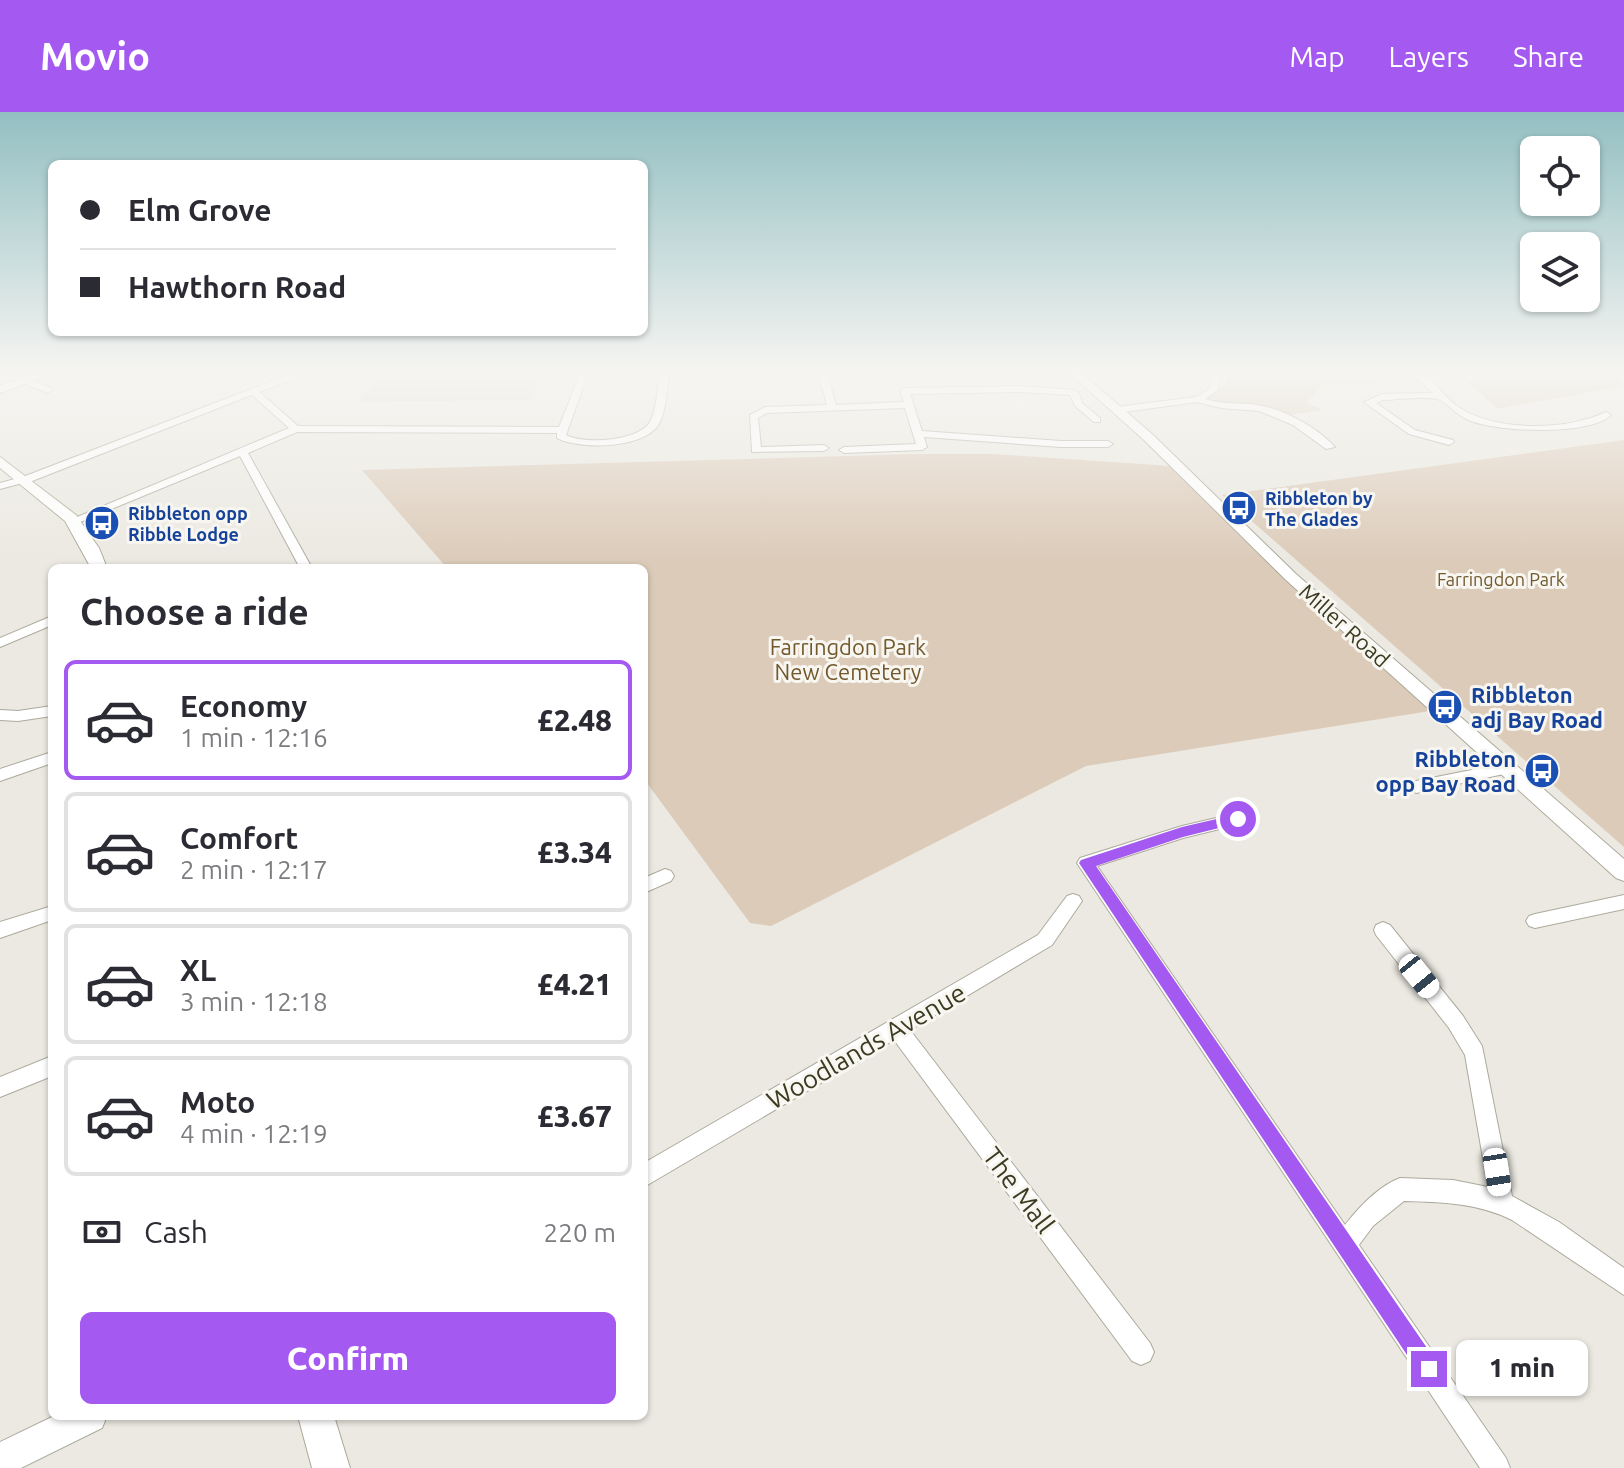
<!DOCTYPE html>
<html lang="en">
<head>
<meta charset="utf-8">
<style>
  :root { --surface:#fff; --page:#f2f2f3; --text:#2b2b33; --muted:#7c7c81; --line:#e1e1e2; --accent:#a45af0 }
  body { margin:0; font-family:Ubuntu,sans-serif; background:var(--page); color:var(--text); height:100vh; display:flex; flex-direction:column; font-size:30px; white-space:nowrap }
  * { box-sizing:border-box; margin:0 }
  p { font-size:26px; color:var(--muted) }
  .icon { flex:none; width:44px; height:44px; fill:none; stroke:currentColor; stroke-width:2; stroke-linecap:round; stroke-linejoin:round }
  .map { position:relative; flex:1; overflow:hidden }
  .panel { position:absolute; left:48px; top:452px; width:600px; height:856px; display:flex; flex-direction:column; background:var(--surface); border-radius:12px; box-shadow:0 2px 6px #0004 }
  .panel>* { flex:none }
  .banner { position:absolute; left:48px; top:48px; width:600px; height:176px; border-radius:12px; box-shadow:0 2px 6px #0004; display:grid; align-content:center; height:176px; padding:0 32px; background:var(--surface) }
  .buttons { position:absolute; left:1520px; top:24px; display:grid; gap:16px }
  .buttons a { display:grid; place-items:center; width:80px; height:80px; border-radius:12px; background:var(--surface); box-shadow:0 2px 6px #0004; font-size:40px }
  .end { position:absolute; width:36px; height:36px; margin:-18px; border:10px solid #a45af0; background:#fff; box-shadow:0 0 0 4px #fff }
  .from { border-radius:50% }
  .bubble { position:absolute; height:56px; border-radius:12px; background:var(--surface); box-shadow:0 2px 6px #0004; font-size:26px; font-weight:800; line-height:56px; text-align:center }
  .car { position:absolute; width:24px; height:48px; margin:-24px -12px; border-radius:10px; box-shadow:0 0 6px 2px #0007; background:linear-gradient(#fff 24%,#345 0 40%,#fff 0 76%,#345 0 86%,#fff 0) }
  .banner b { display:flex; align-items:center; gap:28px; height:76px; font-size:30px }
  .banner b+b { border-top:2px solid var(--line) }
  .banner i { width:20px; height:20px; background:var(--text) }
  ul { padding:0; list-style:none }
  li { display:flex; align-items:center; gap:24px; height:120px; margin:0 16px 12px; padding:0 16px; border:4px solid var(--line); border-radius:12px }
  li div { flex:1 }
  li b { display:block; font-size:30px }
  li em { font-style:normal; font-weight:800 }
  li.current { border-color:var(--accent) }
  li>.icon { width:72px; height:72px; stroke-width:1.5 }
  h2 { padding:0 32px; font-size:36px; line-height:96px }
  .pay { display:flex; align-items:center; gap:20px; height:88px; padding:0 32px; font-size:30px }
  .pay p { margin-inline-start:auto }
  .action { display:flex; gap:16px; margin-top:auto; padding:16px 32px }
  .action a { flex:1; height:92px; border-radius:12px; background:var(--accent); color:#fff; font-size:32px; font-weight:800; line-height:92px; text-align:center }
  header { display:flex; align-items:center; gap:48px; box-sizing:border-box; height:112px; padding:0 40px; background:var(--accent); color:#fff }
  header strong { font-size:38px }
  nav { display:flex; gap:44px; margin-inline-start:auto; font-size:28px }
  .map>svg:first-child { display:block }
  .built { fill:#dbd8cf }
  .green { fill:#dccbb9 }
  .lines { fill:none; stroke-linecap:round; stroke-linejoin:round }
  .minor-casing { stroke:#acaa9c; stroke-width:2 }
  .tertiary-casing { stroke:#acaa9c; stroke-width:2 }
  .secondary-casing { stroke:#aba994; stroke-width:2 }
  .minor { fill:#fff; fill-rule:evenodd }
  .tertiary { fill:#fff; fill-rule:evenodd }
  .secondary { fill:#fff; fill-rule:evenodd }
  .route { fill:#a45af0 }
  .labels { text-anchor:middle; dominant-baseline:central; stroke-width:6; stroke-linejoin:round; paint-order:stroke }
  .far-transit-label { font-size:18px; font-weight:bold; fill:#164399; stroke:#f8f6f1; text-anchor:start }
  .far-park-label { font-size:18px; fill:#72582c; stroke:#f8f6f1 }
  .street-label { font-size:22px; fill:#3b3b21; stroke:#f8f6f1 }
  .park-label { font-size:22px; fill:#72582c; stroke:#f8f6f1 }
  .transit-label { font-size:22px; font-weight:bold; fill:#164399; stroke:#f8f6f1; text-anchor:start }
  .near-street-label { font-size:26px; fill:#3b3b21; stroke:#f8f6f1 }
</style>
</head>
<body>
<header>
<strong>Movio</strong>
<nav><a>Map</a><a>Layers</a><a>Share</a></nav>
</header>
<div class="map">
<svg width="1624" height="1356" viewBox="0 0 1624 1356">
  <rect width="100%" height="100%" fill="#ebe9e1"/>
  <!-- built -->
  <path class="built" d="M 386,259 L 543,259 L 531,288 L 357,290 Z"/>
  <!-- green -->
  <g class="green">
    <path d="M 1229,259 L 1404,259 L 1412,263 L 1413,270 L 1322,273 L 1307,291 L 1323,298 L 1289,303 L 1254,293 L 1213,292 L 1207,286 L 1225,273 Z"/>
    <path d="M 1501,259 L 1613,259 L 1624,274 L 1497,297 L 1467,269 L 1489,266 Z"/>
    <path d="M 1624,328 L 1624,735 L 1222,383 Z"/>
    <path d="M 916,342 L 994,342 L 1171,354 L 1430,599 L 1086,654 L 771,814 L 750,811 L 644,667 L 644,456 L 447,456 L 362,358 Z"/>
  </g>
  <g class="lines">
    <defs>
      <g id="minor">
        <path d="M 186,259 L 197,259 L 187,265 L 181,265 L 181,261 Z"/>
        <path d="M 581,259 L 589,259 L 566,323 C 585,333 642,329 651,308 C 657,295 657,277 660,263 L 657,259 L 667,259 L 669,262 C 667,276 666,300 659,312 C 644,337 580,338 557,326 L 557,321 L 297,320 L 248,341 L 312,456 L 300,456 L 240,344 L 80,410 L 70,408 L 289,316 L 251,282 L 251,278 L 257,278 L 298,314 L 559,315 Z"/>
        <path d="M 818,259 L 826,259 L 836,293 L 904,290 L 900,279 L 905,276 L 1021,274 L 1074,278 L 1079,281 L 1082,291 L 1100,306 L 1100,310 L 1094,310 L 1075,294 L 1070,283 L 1021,280 L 910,282 L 922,319 L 1061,329 L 1108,329 L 1113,332 L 1108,335 L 1061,335 L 924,325 L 927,335 L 922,338 L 844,341 L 839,338 L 844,335 L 916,332 L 905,296 L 767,301 L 758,306 L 761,335 L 824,333 L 829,336 L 824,339 L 752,340 L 750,303 L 765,295 L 827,293 Z"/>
        <path d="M 1214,259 L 1222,259 L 1218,278 L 1205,287 C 1220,292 1234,291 1250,292 C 1281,295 1314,313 1335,335 L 1326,337 L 1293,313 L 1259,299 L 1221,296 L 1197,290 L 1117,301 L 1112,298 L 1117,295 L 1196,285 L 1209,277 Z"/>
        <path d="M 1409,259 C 1431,259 1440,282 1457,294 C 1494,320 1566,319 1606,300 L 1611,303 C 1590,324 1498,320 1471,309 C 1458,304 1450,294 1440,288 C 1431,283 1395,288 1383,288 L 1376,291 L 1415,318 L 1453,328 L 1454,330 L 1449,333 L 1409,322 L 1364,290 L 1382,282 L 1433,281 Z"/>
        <path d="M 25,266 L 51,276 L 53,278 L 48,281 L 22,271 L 21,269 Z"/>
        <path d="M 22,365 L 27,368 L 26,370 L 0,377 L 0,371 Z"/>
        <path d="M 52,504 L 52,513 L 0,535 L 0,526 Z"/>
        <path d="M 52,594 L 52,604 L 18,609 L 0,608 L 0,598 L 18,599 Z"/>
        <path d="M 52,640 L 52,651 L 0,669 L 0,657 Z"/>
        <path d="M 1507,651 L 1515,656 L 1513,660 L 1416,681 L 1408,675 L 1416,669 Z"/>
        <path d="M 1238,701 L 1244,703 L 1246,707 L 1244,711 L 1183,726 L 1097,754 L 1345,1113 C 1359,1095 1379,1074 1400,1066 L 1453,1068 L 1488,1075 L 1465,943 L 1449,916 L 1376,823 L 1374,818 L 1376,813 L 1383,810 L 1390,813 L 1463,904 L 1482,934 L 1512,1084 L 1559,1110 L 1624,1156 L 1624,1183 L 1512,1108 C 1478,1091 1442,1090 1404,1089 L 1373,1114 L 1359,1133 L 1506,1346 L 1510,1356 L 1480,1356 L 1077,751 L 1080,746 L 1182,714 Z"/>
        <path d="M 665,757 L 671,759 L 674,764 L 671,769 L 644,781 L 644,766 Z"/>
        <path d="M 1073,782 L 1079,784 L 1082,789 L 1052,833 L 910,918 L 1150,1231 L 1154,1240 L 1150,1249 L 1141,1253 L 1132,1249 L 894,928 L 644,1075 L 644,1051 L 1038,823 L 1067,784 Z"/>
        <path d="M 1624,783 L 1624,797 L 1535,816 L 1529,814 L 1526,809 L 1529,804 L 1535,802 Z"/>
        <path d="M 52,794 L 52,808 L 0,826 L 0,810 Z"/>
        <path d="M 52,944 L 52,964 L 0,985 L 0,965 Z"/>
      </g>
      <g id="tertiary">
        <path d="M 43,259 L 59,259 L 0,281 L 0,274 Z"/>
        <path d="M 298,259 L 313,259 L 27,371 L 15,368 Z"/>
        <path d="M 1067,259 L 1079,259 L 1152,322 L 1296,462 L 1624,747 L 1624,769 L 1616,766 L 1286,468 L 1144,328 Z"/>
        <path d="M 54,1304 L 107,1304 L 102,1316 L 21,1356 L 0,1356 L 0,1330 Z"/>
      </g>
      <g id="secondary">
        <path d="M 0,345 L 76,403 L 99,436 L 107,456 L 91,456 L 65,409 L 0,356 Z"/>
        <path d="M 298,1304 L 334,1304 L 350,1356 L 312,1356 Z"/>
      </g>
    </defs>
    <!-- minor casing -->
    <use href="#minor" class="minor-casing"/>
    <!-- tertiary casing -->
    <use href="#tertiary" class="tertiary-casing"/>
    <!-- secondary casing -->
    <use href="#secondary" class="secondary-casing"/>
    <!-- minor -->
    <use href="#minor" class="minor"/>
    <!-- tertiary -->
    <use href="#tertiary" class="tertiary"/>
    <!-- secondary -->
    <use href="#secondary" class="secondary"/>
  </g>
  <!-- sky -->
  <linearGradient id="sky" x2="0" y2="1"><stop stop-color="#93bfc2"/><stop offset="0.58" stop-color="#f6f5f2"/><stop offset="1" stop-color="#f6f5f2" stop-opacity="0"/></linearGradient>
  <rect width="1624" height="449" fill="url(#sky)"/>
  <!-- route -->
  <path class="route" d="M 1238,702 L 1245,707 L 1243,710 L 1183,725 L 1096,754 L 1436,1249 L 1439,1257 L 1436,1264 L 1429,1267 L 1421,1264 L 1079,751 L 1081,748 L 1182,715 Z"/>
  <!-- icons -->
  <defs>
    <symbol id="bus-disc" viewBox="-11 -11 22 22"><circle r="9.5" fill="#1a4fb4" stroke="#f8f6f1"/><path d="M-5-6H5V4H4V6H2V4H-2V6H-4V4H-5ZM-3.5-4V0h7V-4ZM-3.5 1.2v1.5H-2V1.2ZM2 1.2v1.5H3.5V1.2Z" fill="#fff"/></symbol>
  </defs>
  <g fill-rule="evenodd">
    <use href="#bus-disc" x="1219" y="376" width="40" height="40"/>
    <use href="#bus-disc" x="82" y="391" width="40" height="40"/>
    <use href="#bus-disc" x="1425" y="575" width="40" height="40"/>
    <use href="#bus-disc" x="1522" y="639" width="40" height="40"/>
  </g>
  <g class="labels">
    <!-- far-transit labels -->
    <g class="far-transit-label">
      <text x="1265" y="386">Ribbleton by<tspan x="1265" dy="21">The Glades</tspan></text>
      <text x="128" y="401">Ribbleton opp<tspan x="128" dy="21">Ribble Lodge</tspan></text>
    </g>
    <!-- far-park labels -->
    <g class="far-park-label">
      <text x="1501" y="467">Farringdon Park</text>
    </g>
    <!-- street labels -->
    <g class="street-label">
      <text transform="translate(1345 513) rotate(42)">Miller Road</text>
    </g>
    <!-- park labels -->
    <g class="park-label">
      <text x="848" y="534">Farringdon Park<tspan x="848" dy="25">New Cemetery</tspan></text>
    </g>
    <!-- transit labels -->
    <g class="transit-label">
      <text x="1471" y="582">Ribbleton<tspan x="1471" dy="25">adj Bay Road</tspan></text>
      <text x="1516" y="646" text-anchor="end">Ribbleton<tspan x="1516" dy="25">opp Bay Road</tspan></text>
    </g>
    <!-- near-street labels -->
    <g class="near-street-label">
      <text transform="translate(866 934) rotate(-30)">Woodlands Avenue</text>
      <text transform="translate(1019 1078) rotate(53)">The Mall</text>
    </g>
  </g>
</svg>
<div class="buttons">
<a><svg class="icon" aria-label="locate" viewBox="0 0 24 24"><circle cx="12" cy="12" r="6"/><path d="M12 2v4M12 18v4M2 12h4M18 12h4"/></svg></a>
<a><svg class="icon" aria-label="layers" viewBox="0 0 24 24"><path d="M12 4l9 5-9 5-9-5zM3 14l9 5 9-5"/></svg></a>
</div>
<i class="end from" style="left:1238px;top:707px"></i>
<i class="end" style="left:1429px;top:1257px"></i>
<div class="bubble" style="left:1456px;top:1228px;width:132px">1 min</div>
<i class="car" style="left:1419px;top:864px;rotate:141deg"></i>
<i class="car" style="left:1497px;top:1060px;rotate:171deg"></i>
<div class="banner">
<b><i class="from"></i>Elm Grove</b>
<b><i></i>Hawthorn Road</b>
</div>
<section class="panel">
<h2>Choose a ride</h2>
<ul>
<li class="current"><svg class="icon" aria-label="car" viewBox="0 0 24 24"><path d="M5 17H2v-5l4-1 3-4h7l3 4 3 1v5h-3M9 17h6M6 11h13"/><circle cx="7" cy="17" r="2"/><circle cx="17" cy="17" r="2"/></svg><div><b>Economy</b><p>1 min · 12:16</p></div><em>£2.48</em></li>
<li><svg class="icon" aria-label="car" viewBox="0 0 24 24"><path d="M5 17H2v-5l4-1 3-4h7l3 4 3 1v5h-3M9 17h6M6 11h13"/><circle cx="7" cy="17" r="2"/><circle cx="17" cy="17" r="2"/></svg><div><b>Comfort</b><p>2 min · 12:17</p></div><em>£3.34</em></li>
<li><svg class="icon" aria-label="car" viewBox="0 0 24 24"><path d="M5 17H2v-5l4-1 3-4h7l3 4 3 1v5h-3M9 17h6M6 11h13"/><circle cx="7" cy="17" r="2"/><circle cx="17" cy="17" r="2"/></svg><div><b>XL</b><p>3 min · 12:18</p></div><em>£4.21</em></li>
<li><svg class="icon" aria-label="car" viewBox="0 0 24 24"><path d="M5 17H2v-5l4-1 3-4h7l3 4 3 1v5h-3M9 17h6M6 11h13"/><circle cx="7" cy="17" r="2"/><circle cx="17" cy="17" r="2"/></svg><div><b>Moto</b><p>4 min · 12:19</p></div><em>£3.67</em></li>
</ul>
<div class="pay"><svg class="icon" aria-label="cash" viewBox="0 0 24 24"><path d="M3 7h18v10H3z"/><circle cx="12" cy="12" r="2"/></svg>Cash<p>220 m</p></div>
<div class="action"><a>Confirm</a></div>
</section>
</div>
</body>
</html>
